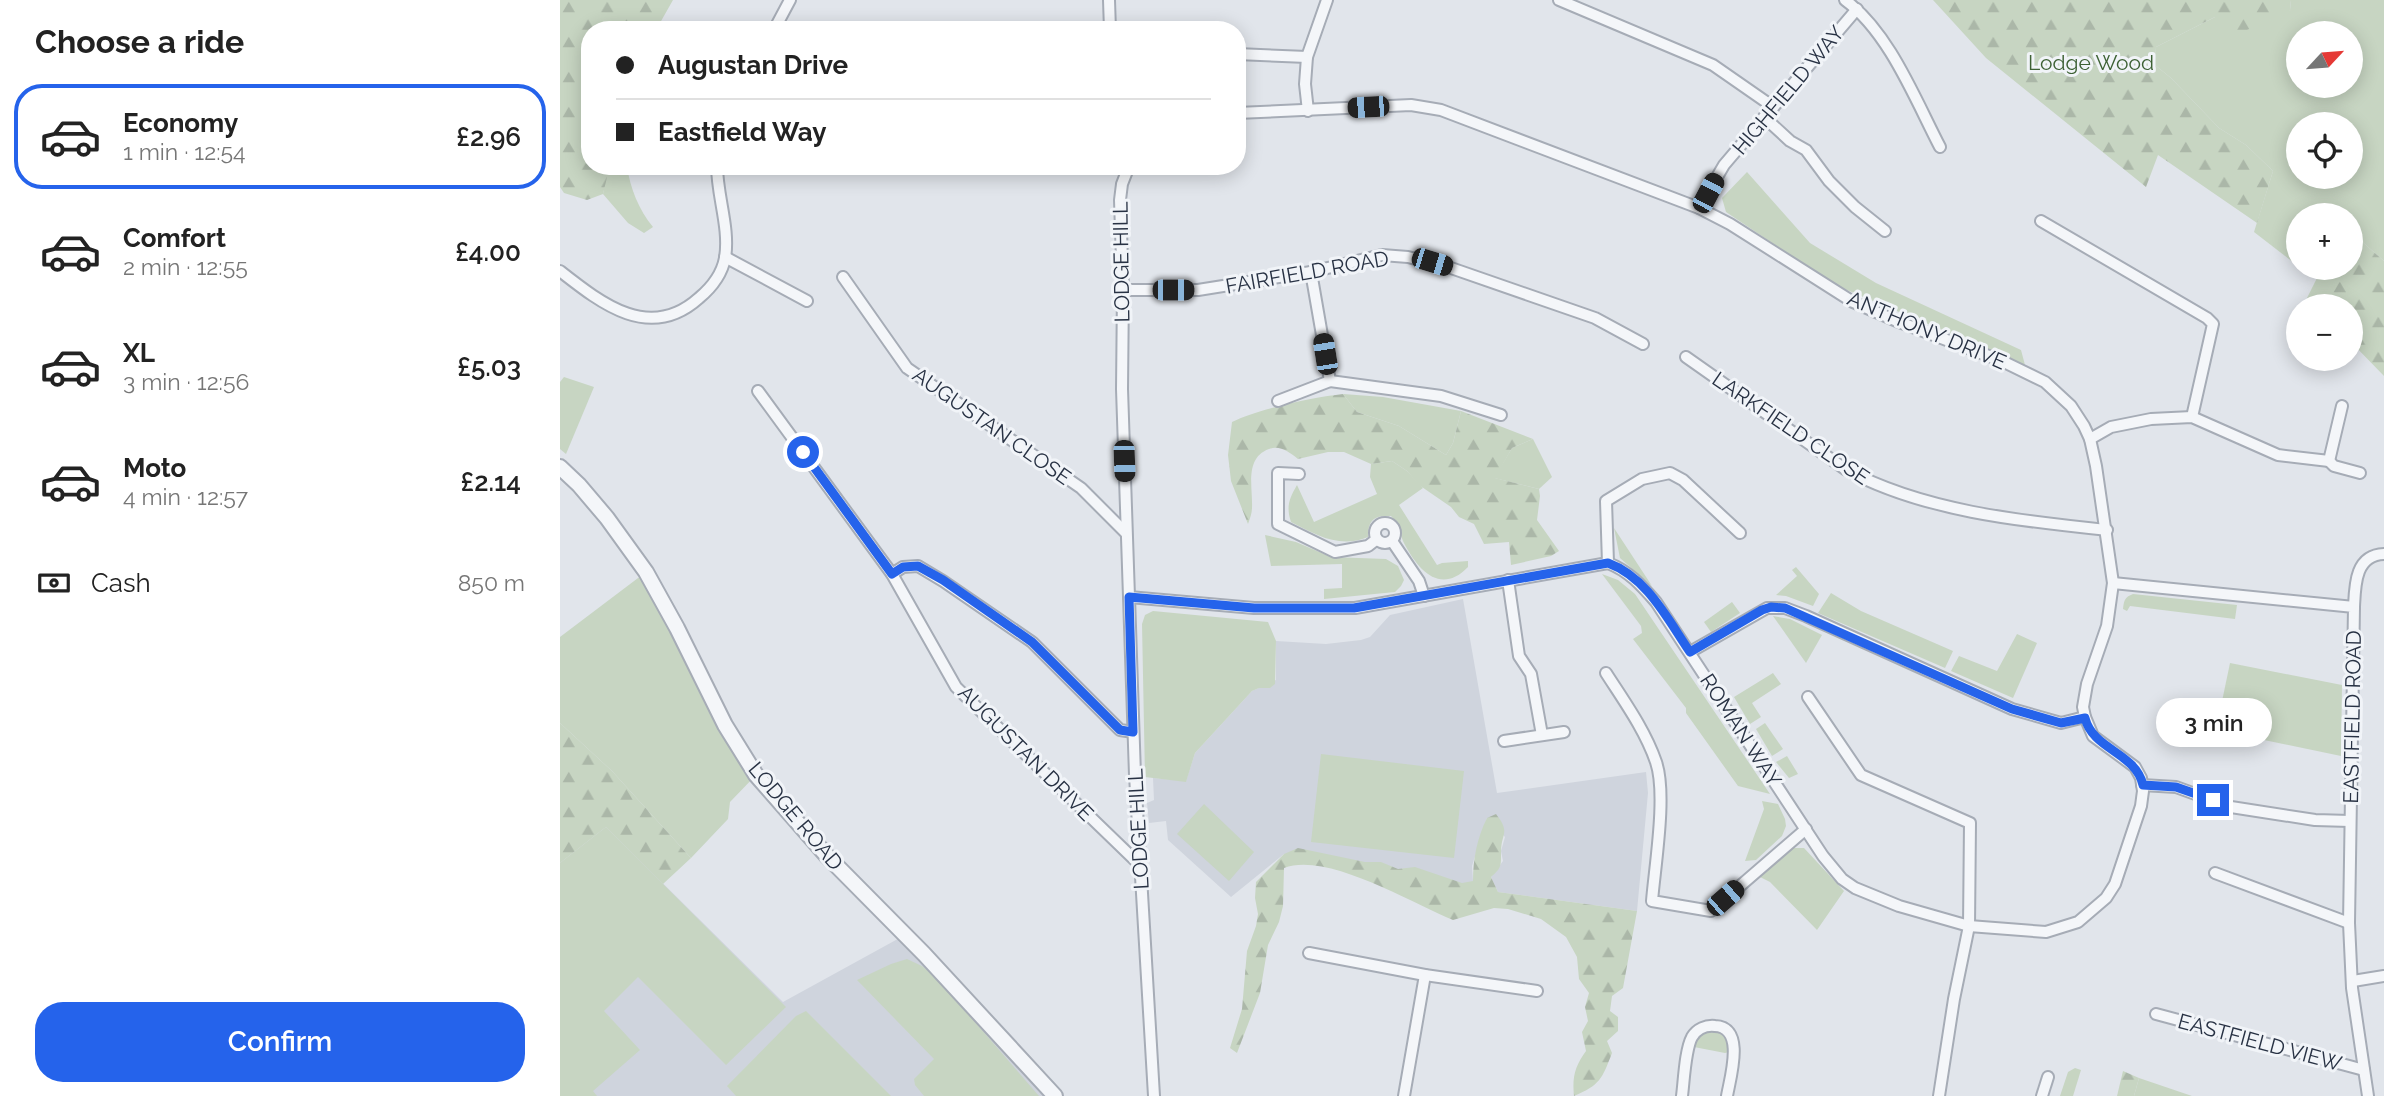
<!DOCTYPE html>
<html lang="en">
<head>
<meta charset="utf-8">
<style>
  :root { --surface:#fff; --page:#f2f2f2; --text:#222; --muted:#767676; --line:#e0e0e0; --accent:#2563eb }
  body { margin:0; font-family:Raleway,sans-serif; background:var(--page); color:var(--text); height:100vh; display:flex; flex-direction:column; font-size:26px; white-space:nowrap }
  * { box-sizing:border-box; margin:0 }
  p { font-size:23px; color:var(--muted) }
  .icon { flex:none; width:38px; height:38px; fill:none; stroke:currentColor; stroke-width:2; stroke-linecap:round; stroke-linejoin:round }
  .map { position:relative; flex:1; overflow:hidden }
  .side { display:flex; flex-direction:column; background:var(--surface); width:560px }
  .side>* { flex:none }
  .top-card { position:absolute; left:21px; top:21px; width:665px; height:154px; border-radius:28px; box-shadow:0 4px 18px #0003; display:grid; align-content:center; height:154px; padding:0 35px; background:var(--surface) }
  .needle { width:46px; rotate:64deg }
  .tools { position:absolute; left:1726px; top:21px; display:grid; gap:14px }
  .tools a { display:grid; place-items:center; width:77px; height:77px; border-radius:50%; background:var(--surface); box-shadow:0 4px 18px #0003; font-size:35px }
  .end { position:absolute; width:32px; height:32px; margin:-16px; border:9px solid #2563eb; background:#fff; box-shadow:0 0 0 4px #fff }
  .from { border-radius:50% }
  .bubble { position:absolute; height:49px; border-radius:24px; background:var(--surface); box-shadow:0 4px 18px #0003; font-size:23px; font-weight:600; line-height:49px; text-align:center }
  .car { position:absolute; width:21px; height:42px; margin:-21px -10px; border-radius:9px; box-shadow:0 0 5px 2px #0007; background:linear-gradient(#222 24%,#8ab4d8 0 40%,#222 0 76%,#8ab4d8 0 86%,#222 0) }
  .top-card b { display:flex; align-items:center; gap:24px; height:66px; font-size:26px }
  .top-card b+b { border-top:2px solid var(--line) }
  .top-card i { width:18px; height:18px; background:var(--text) }
  ul { padding:0; list-style:none }
  li { display:flex; align-items:center; gap:21px; height:105px; margin:0 14px 10px; padding:0 21px; border:4px solid transparent; border-radius:28px }
  li div { flex:1 }
  li b { display:block; font-size:26px }
  li em { font-style:normal; font-weight:600 }
  li.active { border-color:var(--accent) }
  li>.icon { width:63px; height:63px; stroke-width:1.5 }
  h2 { padding:0 35px; font-size:32px; line-height:84px }
  .pay { display:flex; align-items:center; gap:18px; height:77px; padding:0 35px; font-size:26px }
  .pay p { margin-inline-start:auto }
  .button { display:flex; gap:14px; margin-top:auto; padding:14px 35px }
  .button a { flex:1; height:80px; border-radius:28px; background:var(--accent); color:#fff; font-size:28px; font-weight:600; line-height:80px; text-align:center }
  main { display:flex; flex:1; min-height:0 }
  .map>svg:first-child { display:block }
  .built { fill:#cfd4dd }
  .green { fill:#c7d5c2; fill-rule:evenodd }
  .forest { fill:url(#forest-firs) }
  .lines { fill:none; stroke-linecap:round; stroke-linejoin:round }
  .minor-casing { stroke:#a6acb6; stroke-width:14 }
  .tertiary-casing { stroke:#a6acb6; stroke-width:18 }
  .minor { stroke:#f4f6f9; stroke-width:10 }
  .tertiary { stroke:#f4f6f9; stroke-width:14 }
  .route { stroke:#2563eb; stroke-width:9 }
  .labels { text-anchor:middle; dominant-baseline:central; stroke-width:6; stroke-linejoin:round; paint-order:stroke }
  .park-label { font-size:21px; fill:#3d6134; stroke:#f1f4f8 }
  .street-label { font-size:21px; fill:#283244; stroke:#f1f4f8 }
</style>
</head>
<body>
<main>
<section class="side">
<h2>Choose a ride</h2>
<ul>
<li class="active"><svg class="icon" aria-label="car" viewBox="0 0 24 24"><path d="M5 17H2v-5l4-1 3-4h7l3 4 3 1v5h-3M9 17h6M6 11h13"/><circle cx="7" cy="17" r="2"/><circle cx="17" cy="17" r="2"/></svg><div><b>Economy</b><p>1 min · 12:54</p></div><em>£2.96</em></li>
<li><svg class="icon" aria-label="car" viewBox="0 0 24 24"><path d="M5 17H2v-5l4-1 3-4h7l3 4 3 1v5h-3M9 17h6M6 11h13"/><circle cx="7" cy="17" r="2"/><circle cx="17" cy="17" r="2"/></svg><div><b>Comfort</b><p>2 min · 12:55</p></div><em>£4.00</em></li>
<li><svg class="icon" aria-label="car" viewBox="0 0 24 24"><path d="M5 17H2v-5l4-1 3-4h7l3 4 3 1v5h-3M9 17h6M6 11h13"/><circle cx="7" cy="17" r="2"/><circle cx="17" cy="17" r="2"/></svg><div><b>XL</b><p>3 min · 12:56</p></div><em>£5.03</em></li>
<li><svg class="icon" aria-label="car" viewBox="0 0 24 24"><path d="M5 17H2v-5l4-1 3-4h7l3 4 3 1v5h-3M9 17h6M6 11h13"/><circle cx="7" cy="17" r="2"/><circle cx="17" cy="17" r="2"/></svg><div><b>Moto</b><p>4 min · 12:57</p></div><em>£2.14</em></li>
</ul>
<div class="pay"><svg class="icon" aria-label="cash" viewBox="0 0 24 24"><path d="M3 7h18v10H3z"/><circle cx="12" cy="12" r="2"/></svg>Cash<p>850 m</p></div>
<div class="button"><a>Confirm</a></div>
</section>
<div class="map">
<svg width="1824" height="1096" viewBox="0 0 1824 1096">
  <defs>
    <pattern id="forest-firs" width="22" height="20" patternUnits="userSpaceOnUse" patternTransform="scale(1.75)"><rect width="22" height="20" fill="#c7d5c2"/><path d="M5 1l3.5 6h-7zM16 11l3.5 6h-7z" fill="#abb7a8"/></pattern>
  </defs>
  <rect width="100%" height="100%" fill="#e1e5eb"/>
  <!-- built -->
  <g class="built">
    <path d="M 903,599 L 937,793 L 1086,772 L 1088,793 L 1077,911 L 938,892 L 931,877 L 943,861 L 941,851 L 945,837 L 927,818 L 912,866 L 913,881 L 911,889 L 724,854 L 671,897 L 608,840 L 606,821 L 589,823 L 587,803 L 594,800 L 593,778 L 626,781 L 635,753 L 692,691 L 716,680 L 716,641 L 766,644 L 801,640 L 810,637 L 830,615 Z"/>
    <path d="M 46,827 L 223,1002 L 345,935 L 495,1096 L 0,1096 L 0,863 Z"/>
  </g>
  <!-- green -->
  <g class="green">
    <path d="M 1730,0 L 1824,0 L 1824,261 L 1790,231 L 1790,215 L 1738,215 L 1738,266 L 1694,232 L 1713,171 L 1686,145 L 1659,128 L 1611,78 L 1595,65 L 1596,47 L 1655,17 L 1731,10 ZM 1738,33 L 1790,33 L 1790,86 L 1738,86 ZM 1738,124 L 1790,124 L 1790,177 L 1738,177 Z"/>
    <path d="M 48,166 L 67,166 C 70,188 79,210 93,227 L 84,233 L 68,223 L 43,194 Z"/>
    <path d="M 1187,172 L 1250,243 L 1316,283 L 1461,350 L 1465,365 L 1275,285 L 1166,212 L 1162,198 Z"/>
    <path d="M 4,377 L 34,387 L 6,454 L 0,449 L 0,382 Z"/>
    <path d="M 783,394 L 823,397 L 901,411 L 893,443 L 886,455 L 839,426 L 797,412 Z"/>
    <path d="M 973,439 L 992,477 L 979,489 L 934,478 L 952,448 Z"/>
    <path d="M 832,461 L 847,471 L 863,488 L 839,505 L 877,565 L 882,563 L 908,561 L 908,567 C 881,595 859,571 845,545 C 839,534 840,525 831,516 C 814,515 808,520 808,537 C 780,549 756,535 731,522 C 726,507 729,499 737,485 L 754,522 L 817,494 L 810,477 L 811,464 Z"/>
    <path d="M 1054,528 L 1092,586 L 1060,558 Z"/>
    <path d="M 705,535 L 736,542 L 771,557 L 826,559 L 838,566 L 844,580 L 841,586 L 835,592 L 764,599 L 764,589 L 782,588 L 782,564 L 711,566 Z"/>
    <path d="M 1236,567 L 1259,594 L 1253,606 L 1226,596 L 1216,595 L 1237,576 L 1232,570 Z"/>
    <path d="M 86,572 L 196,775 L 170,802 L 168,819 L 131,858 L 52,771 L 0,723 L 0,637 Z"/>
    <path d="M 1042,574 L 1058,580 L 1075,594 L 1210,794 L 1178,786 L 1126,713 L 1126,708 L 1073,639 L 1082,633 L 1081,626 Z"/>
    <path d="M 1271,593 L 1301,611 L 1393,651 L 1385,668 L 1258,613 Z"/>
    <path d="M 1573,594 L 1677,605 L 1675,619 L 1570,606 L 1567,611 L 1563,609 C 1564,600 1565,597 1573,594 Z"/>
    <path d="M 1172,602 L 1180,613 L 1151,632 L 1144,622 Z"/>
    <path d="M 593,611 L 708,622 L 716,641 L 715,684 L 710,688 L 699,688 L 692,691 L 635,753 L 626,782 L 585,777 L 582,624 L 585,615 Z"/>
    <path d="M 1213,616 L 1230,619 L 1262,635 L 1246,663 Z"/>
    <path d="M 1457,634 L 1477,643 L 1453,698 L 1391,671 L 1399,656 L 1437,671 Z"/>
    <path d="M 1670,663 L 1782,685 L 1781,756 L 1656,730 Z"/>
    <path d="M 1213,673 L 1221,684 L 1192,703 L 1201,717 L 1190,724 L 1174,697 Z"/>
    <path d="M 1205,723 L 1223,749 L 1212,756 L 1196,729 Z"/>
    <path d="M 761,754 L 904,771 L 894,858 L 751,842 Z"/>
    <path d="M 1227,756 L 1238,774 L 1229,778 L 1216,762 Z"/>
    <path d="M 1202,801 L 1218,804 L 1225,819 L 1226,826 L 1222,836 L 1196,860 L 1185,861 L 1204,809 Z"/>
    <path d="M 644,804 L 694,852 L 669,881 L 617,834 Z"/>
    <path d="M 46,827 L 226,1007 L 166,1065 L 78,977 L 44,1011 L 80,1050 L 33,1091 L 37,1096 L 0,1096 L 0,863 Z"/>
    <path d="M 1233,848 L 1244,848 L 1284,891 L 1257,930 L 1210,882 L 1200,877 Z"/>
    <path d="M 347,959 L 362,966 L 376,977 L 479,1096 L 364,1096 L 355,1085 L 354,1079 L 374,1059 L 297,980 L 331,964 Z"/>
    <path d="M 246,1011 L 331,1096 L 176,1096 L 167,1086 L 236,1016 Z"/>
    <path d="M 1154,1030 L 1167,1038 L 1169,1052 L 1165,1053 L 1134,1047 L 1139,1034 Z"/>
    <path d="M 1515,1068 L 1521,1070 L 1513,1096 L 1500,1096 L 1508,1072 Z"/>
    <path d="M 1579,1078 L 1632,1096 L 1574,1096 Z"/>
  </g>
  <!-- forest -->
  <g class="forest">
    <path d="M 0,0 L 113,0 L 96,30 L 30,30 L 30,166 L 48,166 L 49,169 L 43,194 L 27,200 L 4,193 L 0,187 Z"/>
    <path d="M 1373,0 L 1730,0 L 1731,10 L 1676,35 L 1655,17 L 1596,47 L 1595,65 L 1611,78 L 1659,128 L 1686,145 L 1713,171 L 1697,223 L 1598,155 L 1586,187 L 1426,58 Z"/>
    <path d="M 1790,231 L 1824,261 L 1824,376 L 1790,341 L 1790,306 L 1755,306 L 1747,298 L 1762,268 L 1790,268 Z"/>
    <path d="M 783,394 L 797,412 L 839,426 L 886,455 L 893,443 L 901,411 L 973,439 L 952,448 L 935,478 L 979,489 L 980,496 L 977,520 L 999,551 L 991,556 L 951,565 L 949,542 L 924,544 L 914,524 L 899,517 L 891,507 L 859,485 L 847,471 L 832,461 L 811,464 L 784,452 L 768,452 L 738,459 C 729,452 720,445 709,449 C 684,458 693,488 692,508 C 692,513 690,518 688,524 L 671,481 L 668,455 L 672,422 C 698,409 754,397 783,394 Z"/>
    <path d="M 0,723 L 52,771 L 131,858 L 103,884 L 46,827 L 0,863 Z"/>
    <path d="M 936,814 C 951,833 941,833 941,852 C 941,865 942,868 931,877 L 938,892 L 1077,911 L 1063,988 L 1052,996 L 1050,1011 L 1058,1017 L 1058,1031 L 1047,1041 L 1052,1053 C 1042,1079 1040,1085 1014,1096 C 1012,1077 1015,1066 1026,1051 L 1022,1032 L 1028,1021 L 1025,1007 L 1029,993 L 1019,979 L 1017,957 L 1006,937 L 981,919 L 948,909 L 934,908 L 893,920 C 852,903 766,851 724,868 L 723,906 L 719,922 L 708,945 L 700,993 L 677,1053 L 670,1048 L 682,1009 L 687,951 L 696,926 L 698,914 L 695,898 L 696,882 L 724,854 L 738,848 L 805,862 L 821,862 L 838,869 L 855,867 L 902,883 L 913,881 C 913,859 917,838 927,818 Z"/>
    <path d="M 1563,1071 L 1579,1078 L 1574,1096 L 1557,1096 Z"/>
  </g>
  <g class="lines">
    <defs>
      <g id="minor">
        <path d="M 549,0 L 550,30"/>
        <path d="M 999,0 L 1153,65 L 1212,106"/>
        <path d="M 1285,0 C 1329,32 1355,99 1380,147"/>
        <path d="M 214,30 L 230,0"/>
        <path d="M 677,54 L 747,57"/>
        <path d="M 748,111 L 745,84 L 747,57 L 767,0"/>
        <path d="M 1204,117 L 1230,141 L 1246,150 L 1269,181 L 1295,207 L 1325,231"/>
        <path d="M 569,166 L 562,184 L 560,200 L 563,290 L 562,389 L 575,775 L 594,1096"/>
        <path d="M 1139,208 L 1164,165 L 1297,9"/>
        <path d="M 1481,221 L 1647,318 L 1653,324 L 1632,417"/>
        <path d="M 165,257 L 247,301"/>
        <path d="M 0,271 C 42,304 90,342 139,298 C 151,288 162,274 165,258 C 170,228 157,196 157,166"/>
        <path d="M 751,272 L 770,381 L 881,396 L 941,415"/>
        <path d="M 283,277 L 347,368 L 521,488 L 566,533"/>
        <path d="M 563,290 L 638,290 L 751,272 L 822,255 L 848,257 L 891,268 L 1035,318 L 1083,344"/>
        <path d="M 1126,357 L 1285,469 C 1362,511 1460,521 1547,530"/>
        <path d="M 198,391 L 332,574 L 396,687 L 580,865"/>
        <path d="M 718,401 L 770,381"/>
        <path d="M 1530,439 L 1551,427 L 1591,419 L 1632,417 L 1718,455 L 1769,461 L 1782,406"/>
        <path d="M 1769,461 L 1774,466 L 1800,473"/>
        <path d="M 739,474 L 718,473 L 718,524 L 775,552 L 808,546 L 817,539"/>
        <circle cx="825" cy="533" r="10"/>
        <path d="M 832,541 L 859,581 L 864,596"/>
        <path d="M 1048,563 L 1046,501 L 1082,479 L 1110,473 L 1123,480 L 1180,533"/>
        <path d="M 332,574 L 343,567 L 358,566 L 383,581 L 472,642 L 560,730 L 573,732"/>
        <path d="M 948,580 L 959,656 L 971,674 L 982,735"/>
        <path d="M 1553,583 L 1794,607 L 1789,923 L 1792,988 L 1808,1096"/>
        <path d="M 569,597 L 694,608 L 795,608 L 1048,563 C 1069,571 1082,586 1096,602 L 1263,856 L 1282,879 L 1295,888 L 1339,906 L 1409,926 L 1486,932 L 1518,922 L 1546,898 L 1555,884 L 1581,806 L 1583,791 L 1581,778 L 1575,767 L 1533,736 L 1525,717 L 1523,707 L 1527,684 L 1547,626 L 1553,583 L 1536,466 L 1530,439 L 1524,426 L 1511,406 L 1485,382 L 1442,361 L 1339,322 L 1293,302 L 1170,224 L 1139,208 L 881,110 L 851,105 L 677,113"/>
        <path d="M 1794,607 C 1795,585 1795,555 1824,554"/>
        <path d="M 1130,652 L 1207,608 L 1225,608 L 1246,616 L 1452,709 L 1501,723 L 1525,717"/>
        <path d="M 1046,673 C 1064,701 1085,730 1096,762 C 1107,794 1095,865 1092,901 L 1151,911 L 1246,829"/>
        <path d="M 1248,697 L 1301,775 L 1410,823 L 1409,926 L 1394,999 L 1379,1096"/>
        <path d="M 944,741 L 1004,732"/>
        <path d="M 1582,785 L 1616,787 L 1671,807 L 1755,820 L 1790,821"/>
        <path d="M 1655,873 L 1789,923"/>
        <path d="M 749,953 L 865,975 L 977,991"/>
        <path d="M 1793,981 L 1824,976"/>
        <path d="M 1596,1014 L 1804,1070"/>
        <path d="M 844,1096 L 865,975"/>
        <path d="M 1122,1096 C 1124,1081 1125,1050 1132,1037 C 1137,1029 1146,1025 1155,1026 C 1186,1027 1170,1078 1167,1096"/>
        <path d="M 1482,1096 L 1488,1077"/>
      </g>
      <path id="tertiary" d="M 0,467 L 19,485 L 47,518 L 86,572 L 117,628 L 165,725 L 196,775 L 267,856 L 364,954 L 495,1096"/>
    </defs>
    <!-- minor casing -->
    <use href="#minor" class="minor-casing"/>
    <!-- tertiary casing -->
    <use href="#tertiary" class="tertiary-casing"/>
    <!-- minor -->
    <use href="#minor" class="minor"/>
    <!-- tertiary -->
    <use href="#tertiary" class="tertiary"/>
  </g>
  <g class="lines">
    <!-- route -->
    <path class="route" d="M 243,452 L 332,574 L 343,567 L 358,566 L 383,580 L 472,642 L 560,730 L 573,732 L 569,597 L 694,608 L 794,608 L 1048,563 C 1087,577 1108,620 1130,652 L 1202,610 L 1211,607 L 1225,608 L 1452,709 L 1501,723 L 1525,718 C 1533,750 1575,752 1583,785 L 1616,787 L 1653,800"/>
  </g>
  <g class="labels">
    <!-- park labels -->
    <g class="park-label">
      <text x="1531" y="62">Lodge Wood</text>
    </g>
    <!-- street labels -->
    <g class="street-label">
      <text transform="translate(1228 90) rotate(-50)">HIGHFIELD WAY</text>
      <text transform="translate(561 262) rotate(-91)">LODGE HILL</text>
      <text transform="translate(747 272) rotate(-10)">FAIRFIELD ROAD</text>
      <text transform="translate(1367 330) rotate(23)">ANTHONY DRIVE</text>
      <text transform="translate(432 426) rotate(35)">AUGUSTAN CLOSE</text>
      <text transform="translate(1231 428) rotate(34)">LARKFIELD CLOSE</text>
      <text transform="translate(1792 717) rotate(-89)">EASTFIELD ROAD</text>
      <text transform="translate(1181 730) rotate(57)">ROMAN WAY</text>
      <text transform="translate(466 753) rotate(45)">AUGUSTAN DRIVE</text>
      <text transform="translate(236 816) rotate(50)">LODGE ROAD</text>
      <text transform="translate(578 829) rotate(-93)">LODGE HILL</text>
      <text transform="translate(1700 1042) rotate(15)">EASTFIELD VIEW</text>
    </g>
  </g>
</svg>
<div class="tools">
<a><svg class="needle" viewBox="-14 -14 28 28"><path d="M0-13l5 13h-10z" fill="#e53935"/><path d="M0 13l5-13h-10z" fill="#767676"/></svg></a>
<a><svg class="icon" aria-label="locate" viewBox="0 0 24 24"><circle cx="12" cy="12" r="6"/><path d="M12 2v4M12 18v4M2 12h4M18 12h4"/></svg></a>
<a>+</a>
<a>−</a>
</div>
<i class="end from" style="left:243px;top:452px"></i>
<i class="end" style="left:1653px;top:800px"></i>
<div class="bubble" style="left:1596px;top:698px;width:116px">3 min</div>
<i class="car" style="left:808px;top:107px;rotate:267deg"></i>
<i class="car" style="left:1148px;top:193px;rotate:28deg"></i>
<i class="car" style="left:872px;top:262px;rotate:107deg"></i>
<i class="car" style="left:613px;top:290px;rotate:90deg"></i>
<i class="car" style="left:765px;top:354px;rotate:351deg"></i>
<i class="car" style="left:564px;top:461px;rotate:178deg"></i>
<i class="car" style="left:1165px;top:898px;rotate:49deg"></i>
<div class="top-card">
<b><i class="from"></i>Augustan Drive</b>
<b><i></i>Eastfield Way</b>
</div>
</div>
</main>
</body>
</html>
